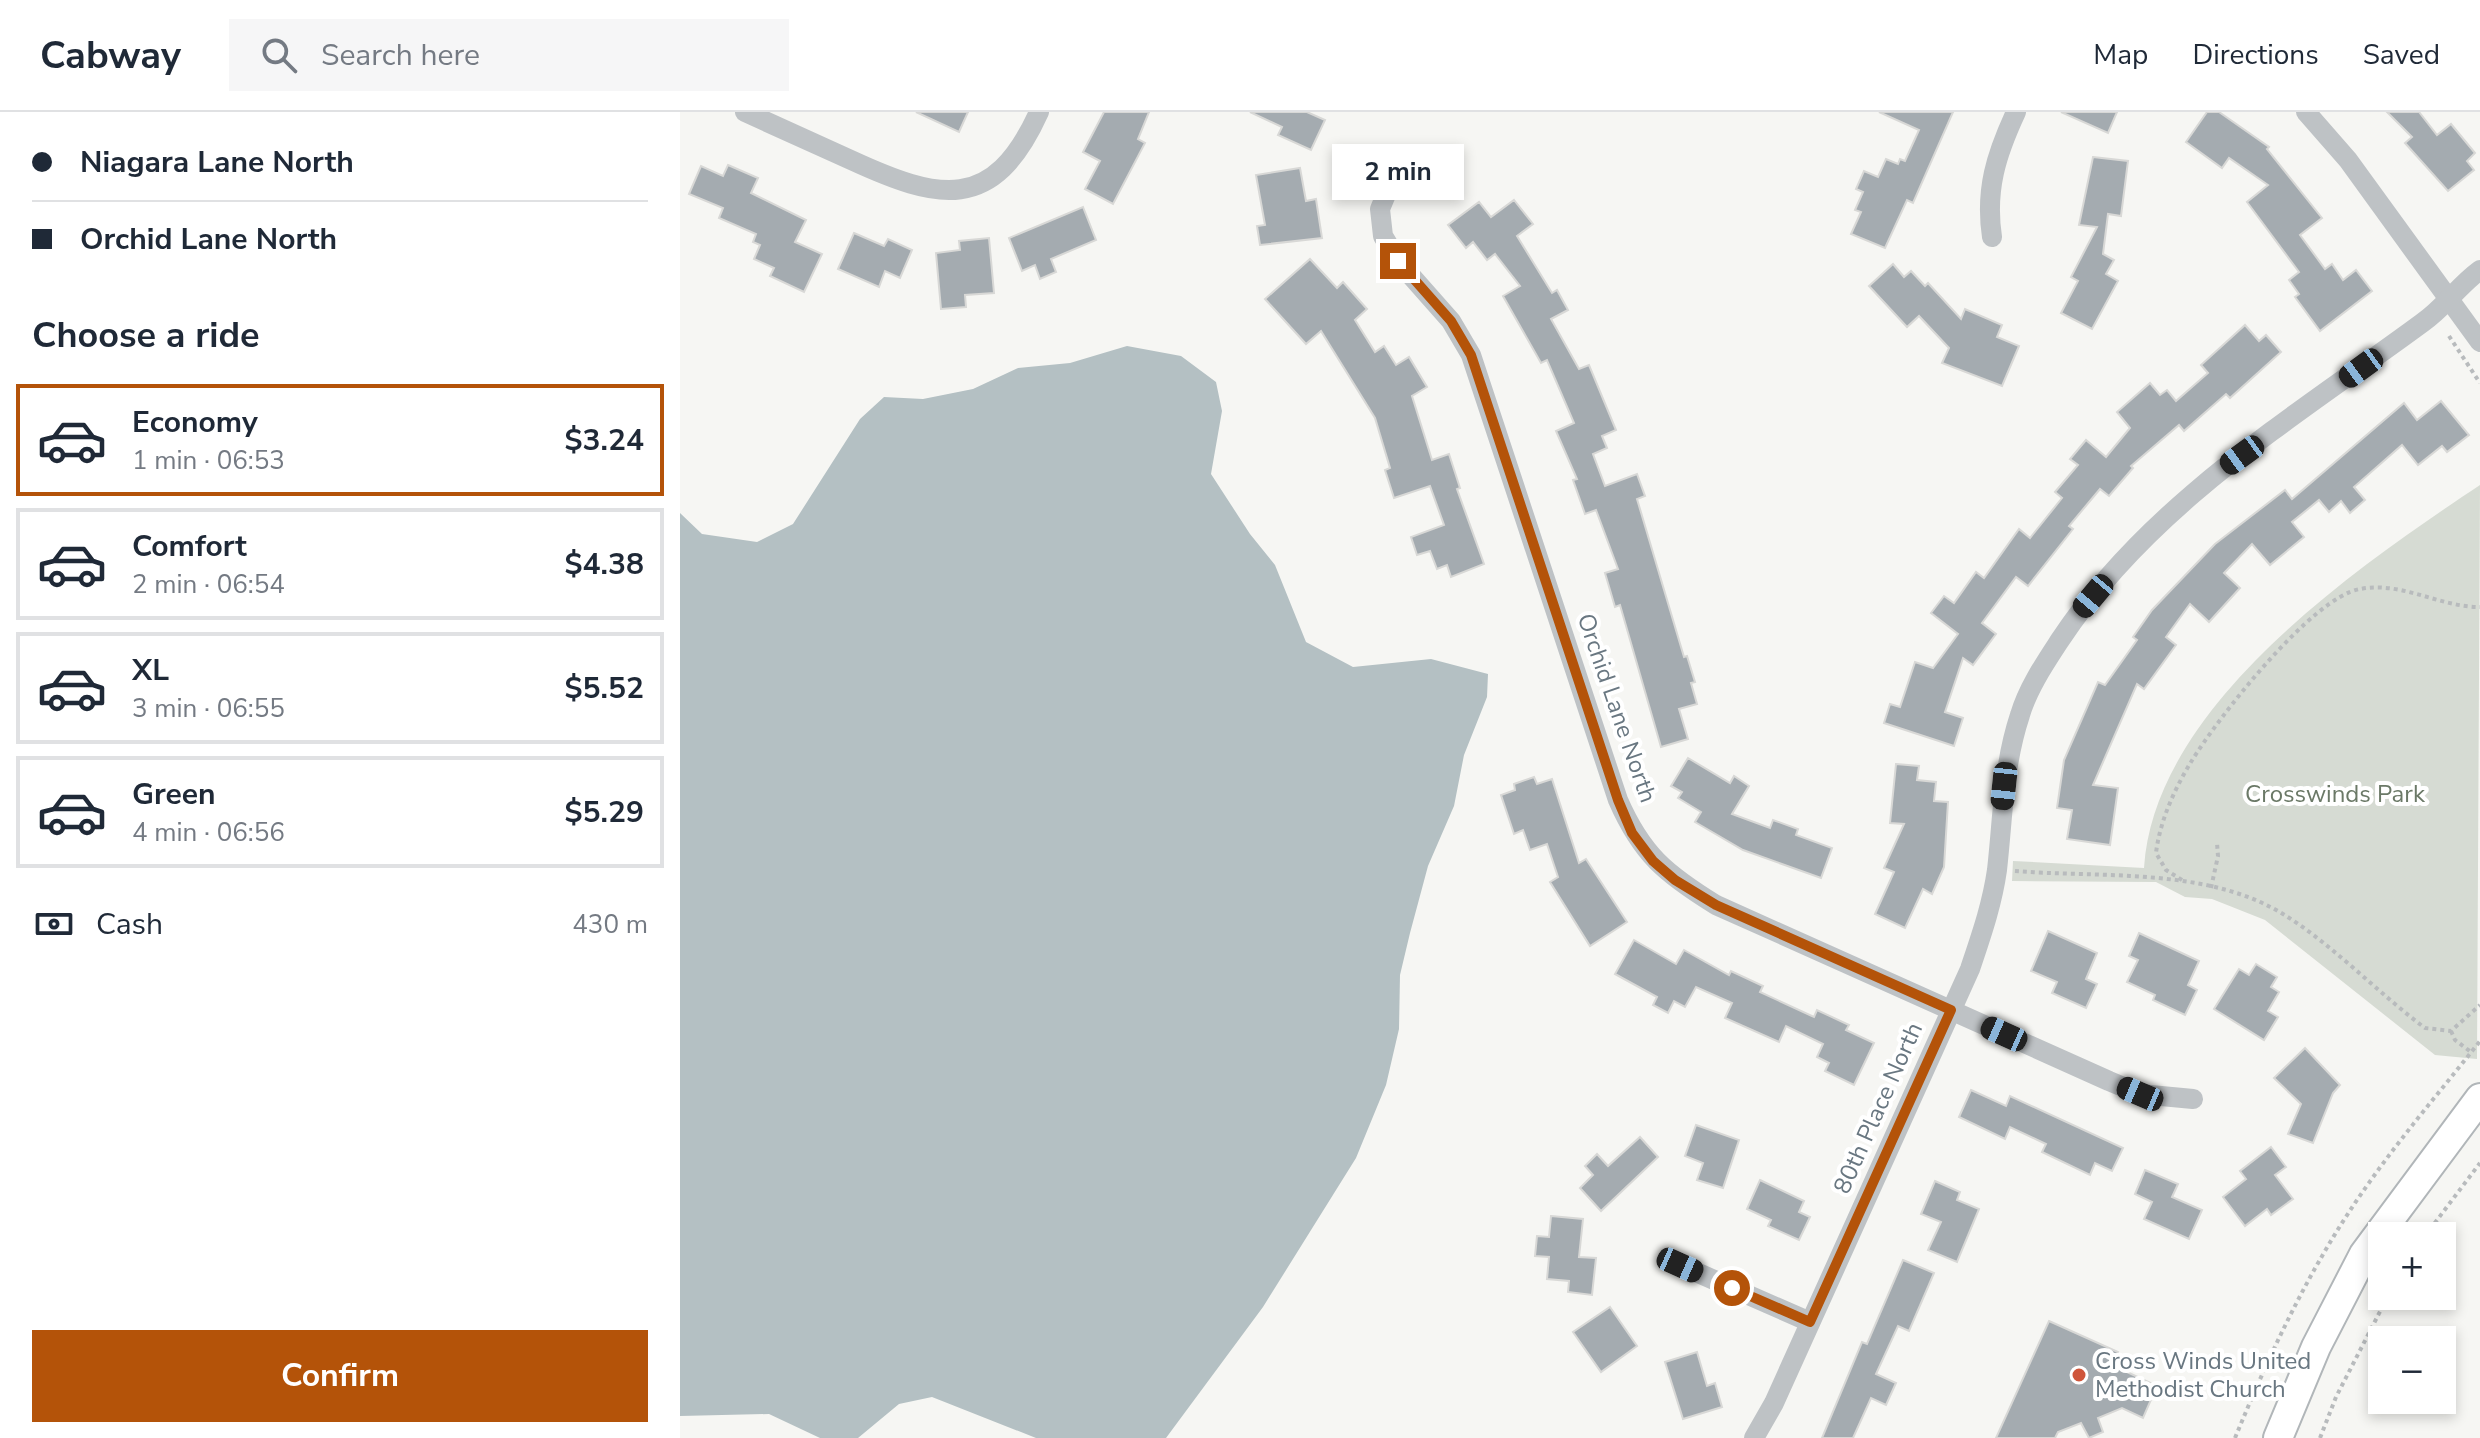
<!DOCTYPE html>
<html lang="en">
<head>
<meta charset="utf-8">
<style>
  :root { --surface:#fff; --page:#f6f6f7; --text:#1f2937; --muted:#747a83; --line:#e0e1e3; --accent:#b45309 }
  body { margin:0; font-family:"Nunito Sans",sans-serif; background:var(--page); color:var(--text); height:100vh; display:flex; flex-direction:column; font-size:30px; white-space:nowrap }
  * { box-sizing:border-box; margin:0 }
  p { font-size:26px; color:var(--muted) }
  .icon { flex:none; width:44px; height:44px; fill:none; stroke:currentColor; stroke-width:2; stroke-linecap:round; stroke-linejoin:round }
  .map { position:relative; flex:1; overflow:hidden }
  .side { display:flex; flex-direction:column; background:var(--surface); width:680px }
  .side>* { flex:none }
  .top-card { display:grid; align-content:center; height:176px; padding:0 32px; background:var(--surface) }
  .tools { position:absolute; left:1688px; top:1110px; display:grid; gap:16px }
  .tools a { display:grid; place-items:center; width:88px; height:88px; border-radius:0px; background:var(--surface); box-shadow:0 4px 12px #0003; font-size:40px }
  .end { position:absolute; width:36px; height:36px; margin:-18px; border:10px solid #b45309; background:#fff; box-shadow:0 0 0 4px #fff }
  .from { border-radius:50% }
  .bubble { position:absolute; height:56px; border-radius:0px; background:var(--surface); box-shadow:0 4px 12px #0003; font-size:26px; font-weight:700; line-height:56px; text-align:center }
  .car { position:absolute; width:24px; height:48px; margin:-24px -12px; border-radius:10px; box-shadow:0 0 6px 2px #0007; background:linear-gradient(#222 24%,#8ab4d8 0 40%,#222 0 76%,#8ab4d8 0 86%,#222 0) }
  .top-card b { display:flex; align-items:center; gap:28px; height:76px; font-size:30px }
  .top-card b+b { border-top:2px solid var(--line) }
  .top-card i { width:20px; height:20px; background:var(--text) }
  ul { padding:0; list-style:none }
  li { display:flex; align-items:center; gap:24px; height:112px; margin:0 16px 12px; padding:0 16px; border:4px solid var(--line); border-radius:0px }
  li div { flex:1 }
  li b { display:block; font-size:30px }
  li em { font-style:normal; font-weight:700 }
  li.active { border-color:var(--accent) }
  li>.icon { width:72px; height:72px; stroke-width:1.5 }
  h2 { padding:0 32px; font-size:36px; line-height:96px }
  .pay { display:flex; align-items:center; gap:20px; height:88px; padding:0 32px; font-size:30px }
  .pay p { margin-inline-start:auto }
  .action { display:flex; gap:16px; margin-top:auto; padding:16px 32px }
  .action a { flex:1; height:92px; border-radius:0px; background:var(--accent); color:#fff; font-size:32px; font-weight:700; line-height:92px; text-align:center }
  header { display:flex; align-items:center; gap:48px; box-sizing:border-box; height:112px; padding:0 40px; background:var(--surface); border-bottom:2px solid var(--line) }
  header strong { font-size:38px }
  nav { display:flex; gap:44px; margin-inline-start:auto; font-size:28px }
  .search { width:560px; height:72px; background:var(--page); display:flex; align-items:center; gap:20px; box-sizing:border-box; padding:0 28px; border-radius:0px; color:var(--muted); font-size:30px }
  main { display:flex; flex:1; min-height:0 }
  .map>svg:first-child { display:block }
  .green { fill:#d6dbd3 }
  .water { fill:#b4c0c3 }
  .building { fill:#a4abb0; stroke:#d8d8d6; stroke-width:2 }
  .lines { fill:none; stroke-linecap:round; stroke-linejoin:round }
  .secondary-casing { stroke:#b1b6b9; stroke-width:32 }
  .path { stroke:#b8bbbd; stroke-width:4; stroke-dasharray:4 4; stroke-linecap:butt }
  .street { stroke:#bec2c5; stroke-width:20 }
  .secondary { stroke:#fff; stroke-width:28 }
  .route { stroke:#b45309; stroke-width:10 }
  .poi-dot { fill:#cf553a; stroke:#fff; stroke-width:3 }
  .labels { text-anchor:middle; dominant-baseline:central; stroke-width:8; stroke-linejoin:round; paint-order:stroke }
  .street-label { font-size:24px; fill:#697781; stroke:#fff }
  .park-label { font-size:24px; fill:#6b7967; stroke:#fff }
  .poi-label { font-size:24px; fill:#697781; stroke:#fff; text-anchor:start }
</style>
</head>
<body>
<header>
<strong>Cabway</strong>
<div class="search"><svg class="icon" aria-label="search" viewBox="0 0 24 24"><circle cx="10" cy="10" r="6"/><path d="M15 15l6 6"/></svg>Search here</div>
<nav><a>Map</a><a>Directions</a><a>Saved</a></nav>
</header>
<main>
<section class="side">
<div class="top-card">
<b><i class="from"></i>Niagara Lane North</b>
<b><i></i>Orchid Lane North</b>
</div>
<h2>Choose a ride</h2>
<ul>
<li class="active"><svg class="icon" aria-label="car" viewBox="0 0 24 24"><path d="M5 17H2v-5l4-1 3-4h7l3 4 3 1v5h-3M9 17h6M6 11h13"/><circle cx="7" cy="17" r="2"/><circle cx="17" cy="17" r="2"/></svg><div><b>Economy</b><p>1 min · 06:53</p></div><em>$3.24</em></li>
<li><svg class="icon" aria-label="car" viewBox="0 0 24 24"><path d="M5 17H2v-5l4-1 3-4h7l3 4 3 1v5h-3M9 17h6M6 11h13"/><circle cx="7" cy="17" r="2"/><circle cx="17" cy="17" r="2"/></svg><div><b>Comfort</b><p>2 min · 06:54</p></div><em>$4.38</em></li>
<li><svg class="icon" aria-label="car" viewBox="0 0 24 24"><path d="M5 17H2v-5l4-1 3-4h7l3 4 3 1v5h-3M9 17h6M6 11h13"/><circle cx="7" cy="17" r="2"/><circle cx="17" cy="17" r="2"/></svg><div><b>XL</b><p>3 min · 06:55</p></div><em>$5.52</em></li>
<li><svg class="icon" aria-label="car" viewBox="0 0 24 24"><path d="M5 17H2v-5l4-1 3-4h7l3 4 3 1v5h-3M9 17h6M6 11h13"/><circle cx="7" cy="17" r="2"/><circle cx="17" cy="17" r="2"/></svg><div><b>Green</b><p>4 min · 06:56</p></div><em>$5.29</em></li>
</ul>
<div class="pay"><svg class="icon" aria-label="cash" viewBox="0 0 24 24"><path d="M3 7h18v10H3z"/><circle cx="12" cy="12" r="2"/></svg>Cash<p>430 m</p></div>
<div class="action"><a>Confirm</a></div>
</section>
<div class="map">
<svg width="1800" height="1326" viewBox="0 0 1800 1326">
  <rect width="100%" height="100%" fill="#f6f6f3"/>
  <!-- green -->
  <path class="green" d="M 1800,373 L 1797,947 L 1755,943 L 1585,808 L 1532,787 L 1505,785 L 1476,770 L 1332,769 L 1333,749 L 1464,756 C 1474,594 1677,455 1800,373 Z"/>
  <!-- water -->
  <path class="water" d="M 447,234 L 501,244 L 536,270 L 542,299 L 531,362 L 570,422 L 595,453 L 626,530 L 673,555 L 751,547 L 808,562 L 807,585 L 784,643 L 774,694 L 748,754 L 730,821 L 720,863 L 719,917 L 706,973 L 676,1046 L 583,1195 L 486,1326 L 356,1326 L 252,1285 L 219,1292 L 178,1326 L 140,1326 L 89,1302 L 0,1304 L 0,401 L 22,422 L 77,430 L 113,412 L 180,307 L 204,285 L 243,287 L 293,277 L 338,256 L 390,251 Z"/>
  <!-- building -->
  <g class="building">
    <path d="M 236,0 L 288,0 L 279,20 Z"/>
    <path d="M 424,0 L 469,0 L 458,27 L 465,31 L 433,92 L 405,77 L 420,49 L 403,40 Z"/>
    <path d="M 570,0 L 627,0 L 645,8 L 631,38 L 598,23 L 602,15 Z"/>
    <path d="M 1199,0 L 1273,0 L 1233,91 L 1227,88 L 1205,136 L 1171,122 L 1181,100 L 1175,98 L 1183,80 L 1176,77 L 1184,59 L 1198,65 L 1206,47 L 1218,52 L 1220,47 L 1225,49 L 1239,18 Z"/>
    <path d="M 1381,0 L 1437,0 L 1428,21 Z"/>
    <path d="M 1527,0 L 1539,0 L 1589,35 L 1587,37 L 1642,106 L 1620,123 L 1645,157 L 1652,152 L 1663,168 L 1676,158 L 1692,179 L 1640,219 L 1615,185 L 1619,182 L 1609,168 L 1619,160 L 1567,90 L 1588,73 L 1549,46 L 1542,56 L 1506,30 Z"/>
    <path d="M 1707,0 L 1739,0 L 1757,23 L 1771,12 L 1795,41 L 1787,49 L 1794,58 L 1768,79 L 1725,31 L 1732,25 Z"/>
    <path d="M 1413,45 L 1448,49 L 1441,104 L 1428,102 L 1423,142 L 1434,148 L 1426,162 L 1438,169 L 1412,217 L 1381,201 L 1398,169 L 1391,165 L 1417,115 L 1399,113 Z"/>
    <path d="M 48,53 L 78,66 L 71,81 L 126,108 L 115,130 L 142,142 L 124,180 L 90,164 L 94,156 L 74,147 L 80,133 L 73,130 L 76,122 L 39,106 L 43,96 L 9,82 L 21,54 L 43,64 Z"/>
    <path d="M 620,56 L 626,89 L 636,87 L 642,126 L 580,133 L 577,114 L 585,113 L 576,63 Z"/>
    <path d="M 834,88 L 853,112 L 837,124 L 872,181 L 877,178 L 888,198 L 871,207 L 899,257 L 909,253 L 936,318 L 922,324 L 927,336 L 913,342 L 925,374 L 957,362 L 965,384 L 957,387 L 1004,545 L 1007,544 L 1015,570 L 1011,571 L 1017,592 L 999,597 L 1008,627 L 981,635 L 940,493 L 935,495 L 925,461 L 938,457 L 916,398 L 905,402 L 893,368 L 897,367 L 876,319 L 894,311 L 867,248 L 861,251 L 823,184 L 840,174 L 815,142 L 807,148 L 793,130 L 786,136 L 768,113 L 799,90 L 811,105 Z"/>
    <path d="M 403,95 L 416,128 L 371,147 L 376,160 L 360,167 L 355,153 L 342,159 L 329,126 Z"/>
    <path d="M 174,121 L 204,134 L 208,127 L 232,138 L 220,166 L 205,159 L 199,175 L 158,157 Z"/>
    <path d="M 309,126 L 314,181 L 285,183 L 286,195 L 261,197 L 256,141 L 280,138 L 279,129 Z"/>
    <path d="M 630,147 L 657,176 L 663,170 L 687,197 L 675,208 L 695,240 L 704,234 L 716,253 L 729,245 L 747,275 L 732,284 L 752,348 L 769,342 L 780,376 L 777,377 L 804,452 L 771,465 L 767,453 L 757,457 L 750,439 L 737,443 L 731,425 L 764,413 L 750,374 L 714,386 L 705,358 L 710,356 L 695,306 L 641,219 L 626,232 L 585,187 Z"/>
    <path d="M 1213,152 L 1224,165 L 1231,159 L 1245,174 L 1248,171 L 1281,207 L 1285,197 L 1322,213 L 1317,225 L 1339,234 L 1322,274 L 1262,251 L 1269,236 L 1239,204 L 1227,215 L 1189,174 Z"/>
    <path d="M 1565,213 L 1579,229 L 1586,223 L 1601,240 L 1550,286 L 1546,282 L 1504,319 L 1499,313 L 1451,354 L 1453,356 L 1429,384 L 1420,377 L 1389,414 L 1393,417 L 1348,474 L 1336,465 L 1302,511 L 1316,522 L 1293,553 L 1283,546 L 1265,600 L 1283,606 L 1274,634 L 1204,611 L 1210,592 L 1220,595 L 1235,550 L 1253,556 L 1278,522 L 1251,501 L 1264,484 L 1274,491 L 1296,460 L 1304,466 L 1339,417 L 1350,426 L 1382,386 L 1375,380 L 1398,353 L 1390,347 L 1406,328 L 1426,345 L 1450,316 L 1437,300 L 1470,271 L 1480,283 L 1487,278 L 1496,289 L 1528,261 L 1521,253 Z"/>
    <path d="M 1761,289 L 1789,323 L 1767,340 L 1762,334 L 1738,353 L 1722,333 L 1674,375 L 1685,388 L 1670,401 L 1661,389 L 1649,400 L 1639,388 L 1612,410 L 1624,425 L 1590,453 L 1572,432 L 1544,461 L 1560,476 L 1529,510 L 1510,492 L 1486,525 L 1496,533 L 1464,577 L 1457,572 L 1413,673 L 1438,676 L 1430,733 L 1387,727 L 1392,698 L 1377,696 L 1384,648 L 1418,570 L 1425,573 L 1457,528 L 1453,525 L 1472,498 L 1535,432 L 1605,378 L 1612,387 L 1724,291 L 1737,308 Z"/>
    <path d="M 1008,646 L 1050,671 L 1054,664 L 1069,674 L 1052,702 L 1090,716 L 1093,708 L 1118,717 L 1116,723 L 1152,736 L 1141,766 L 1063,738 L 1015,710 L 1021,700 L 998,686 L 1002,680 L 991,674 Z"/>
    <path d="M 1216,652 L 1239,654 L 1237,668 L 1256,670 L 1254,689 L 1268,690 L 1264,755 L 1252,782 L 1243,777 L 1225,816 L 1195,802 L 1214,760 L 1204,756 L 1224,712 L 1210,711 Z"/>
    <path d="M 854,665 L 857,672 L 872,667 L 899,751 L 906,747 L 947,810 L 910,834 L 870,770 L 878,765 L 867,732 L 850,738 L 843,718 L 834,722 L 821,683 L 835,678 L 834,672 Z"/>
    <path d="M 1368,819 L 1417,841 L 1406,867 L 1417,872 L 1406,896 L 1372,881 L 1377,870 L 1351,859 Z"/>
    <path d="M 1459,821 L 1519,849 L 1508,873 L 1517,878 L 1505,903 L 1473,888 L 1475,883 L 1447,870 L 1458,848 L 1449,844 Z"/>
    <path d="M 954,828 L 996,852 L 1004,838 L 1049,863 L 1051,859 L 1083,874 L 1080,880 L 1134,905 L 1137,898 L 1169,913 L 1166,918 L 1194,931 L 1174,973 L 1145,959 L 1149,951 L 1137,945 L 1143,932 L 1106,914 L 1099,930 L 1045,906 L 1052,891 L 1016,875 L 1005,895 L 994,889 L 988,901 L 973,893 L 977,885 L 935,862 Z"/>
    <path d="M 1576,852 L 1597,865 L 1591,875 L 1599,880 L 1588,899 L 1598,905 L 1584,928 L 1534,897 L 1559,857 L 1569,863 Z"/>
    <path d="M 1625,936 L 1660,973 L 1653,981 L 1633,1031 L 1608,1022 L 1621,992 L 1594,966 Z"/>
    <path d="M 1291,978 L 1326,994 L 1330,984 L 1443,1036 L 1432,1059 L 1415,1051 L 1410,1063 L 1362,1040 L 1366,1032 L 1330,1015 L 1325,1027 L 1279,1005 Z"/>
    <path d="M 1016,1013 L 1059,1028 L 1043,1076 L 1017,1068 L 1023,1051 L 1005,1044 Z"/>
    <path d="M 960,1025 L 978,1045 L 921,1099 L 900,1076 L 913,1063 L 905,1054 L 917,1042 L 928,1054 Z"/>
    <path d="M 1591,1035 L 1606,1055 L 1595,1063 L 1613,1087 L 1591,1103 L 1587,1097 L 1565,1114 L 1543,1085 L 1566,1067 L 1560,1059 Z"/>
    <path d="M 1465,1058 L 1498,1072 L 1492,1085 L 1522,1098 L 1509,1127 L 1464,1107 L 1472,1090 L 1455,1082 Z"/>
    <path d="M 1080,1068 L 1124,1089 L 1119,1100 L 1130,1105 L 1119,1128 L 1088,1114 L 1091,1108 L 1067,1097 Z"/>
    <path d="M 1255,1069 L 1280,1080 L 1277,1088 L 1299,1097 L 1277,1150 L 1248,1138 L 1261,1110 L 1241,1102 Z"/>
    <path d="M 871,1104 L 903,1107 L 899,1145 L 916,1146 L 912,1183 L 888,1180 L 889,1169 L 867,1167 L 869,1145 L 855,1144 L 857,1124 L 869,1125 Z"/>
    <path d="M 1223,1148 L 1254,1161 L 1229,1219 L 1218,1214 L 1196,1262 L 1216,1271 L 1206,1293 L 1191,1286 L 1173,1326 L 1142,1326 L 1182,1230 L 1187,1232 Z"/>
    <path d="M 930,1195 L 957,1234 L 921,1260 L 893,1220 Z"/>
    <path d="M 1369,1209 L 1438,1240 L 1432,1253 L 1477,1274 L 1463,1306 L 1442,1296 L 1418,1306 L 1423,1320 L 1409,1326 L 1401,1311 L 1378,1320 L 1375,1326 L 1316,1326 Z"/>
    <path d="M 1017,1240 L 1027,1274 L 1035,1271 L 1042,1295 L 1003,1307 L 985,1250 Z"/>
  </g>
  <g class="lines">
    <defs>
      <path id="secondary" d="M 1598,1326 L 1636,1235 L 1684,1142 L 1800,986"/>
    </defs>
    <!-- secondary casing -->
    <use href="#secondary" class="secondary-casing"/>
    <!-- path -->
    <g class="path">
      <path d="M 1769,224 L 1800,271"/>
      <path d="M 1335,759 C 1421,766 1526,755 1603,802 C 1652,832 1698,881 1745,916 L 1771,919 L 1800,893"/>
      <path d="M 1502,768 L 1486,758 L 1476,741 C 1480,709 1494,678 1511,650 C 1537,607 1632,485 1680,477 C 1722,469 1759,495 1800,495"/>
      <path d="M 1531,776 L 1538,744 L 1537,731"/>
      <path d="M 1771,919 L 1775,928 L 1791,940"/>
      <path d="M 1745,1124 L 1800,1051"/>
      <path d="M 1555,1326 C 1592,1236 1634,1147 1691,1068 C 1725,1020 1764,975 1800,929"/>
      <path d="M 1640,1326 L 1656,1285 L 1708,1184"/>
    </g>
    <!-- street -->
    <g class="street">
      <path d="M 65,0 C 100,16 135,32 171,48 C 258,88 313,102 359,0"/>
      <path d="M 1626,0 L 1668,48 L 1800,230"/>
      <path d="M 720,49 L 700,97 L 703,124 L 718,149 L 771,209 L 791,243 L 938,688 C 962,743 986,762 1036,793 L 1429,969 L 1460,982 L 1513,987"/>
      <path d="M 1312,125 C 1305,78 1316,43 1336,0"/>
      <path d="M 1000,1153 L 1130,1210"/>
      <path d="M 1074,1326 L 1094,1291 L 1290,857 C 1301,824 1312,793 1317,758 C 1323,705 1323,654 1340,603 C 1348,576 1365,551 1380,528 C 1470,392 1613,306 1742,211 C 1764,196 1778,174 1800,158"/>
    </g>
    <!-- secondary -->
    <use href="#secondary" class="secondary"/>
  </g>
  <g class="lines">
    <!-- route -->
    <path class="route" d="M 718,149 L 771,209 L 791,243 L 938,688 L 952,721 L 973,749 L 995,768 L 1036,793 L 1271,898 L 1130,1210 L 1052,1176"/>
  </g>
  <!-- markers -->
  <circle class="poi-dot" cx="1399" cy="1263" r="8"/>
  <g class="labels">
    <!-- street labels -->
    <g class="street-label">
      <text transform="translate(937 596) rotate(71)">Orchid Lane North</text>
      <text transform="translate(1198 996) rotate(-66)">80th Place North</text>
    </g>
    <!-- park labels -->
    <g class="park-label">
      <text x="1655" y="682">Crosswinds Park</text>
    </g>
    <!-- poi labels -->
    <g class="poi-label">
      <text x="1415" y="1249">Cross Winds United<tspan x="1415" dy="28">Methodist Church</tspan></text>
    </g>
  </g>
</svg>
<div class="tools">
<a>+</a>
<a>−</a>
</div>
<i class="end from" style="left:1052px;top:1176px"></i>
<i class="end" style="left:718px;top:149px"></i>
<div class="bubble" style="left:652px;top:32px;width:132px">2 min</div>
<i class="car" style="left:1681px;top:256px;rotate:234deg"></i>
<i class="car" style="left:1562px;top:343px;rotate:234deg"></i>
<i class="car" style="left:1413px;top:484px;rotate:220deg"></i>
<i class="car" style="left:1324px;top:674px;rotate:186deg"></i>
<i class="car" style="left:1324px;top:922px;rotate:294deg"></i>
<i class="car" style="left:1460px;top:982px;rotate:293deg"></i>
<i class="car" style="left:1000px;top:1153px;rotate:114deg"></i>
</div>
</main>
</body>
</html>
